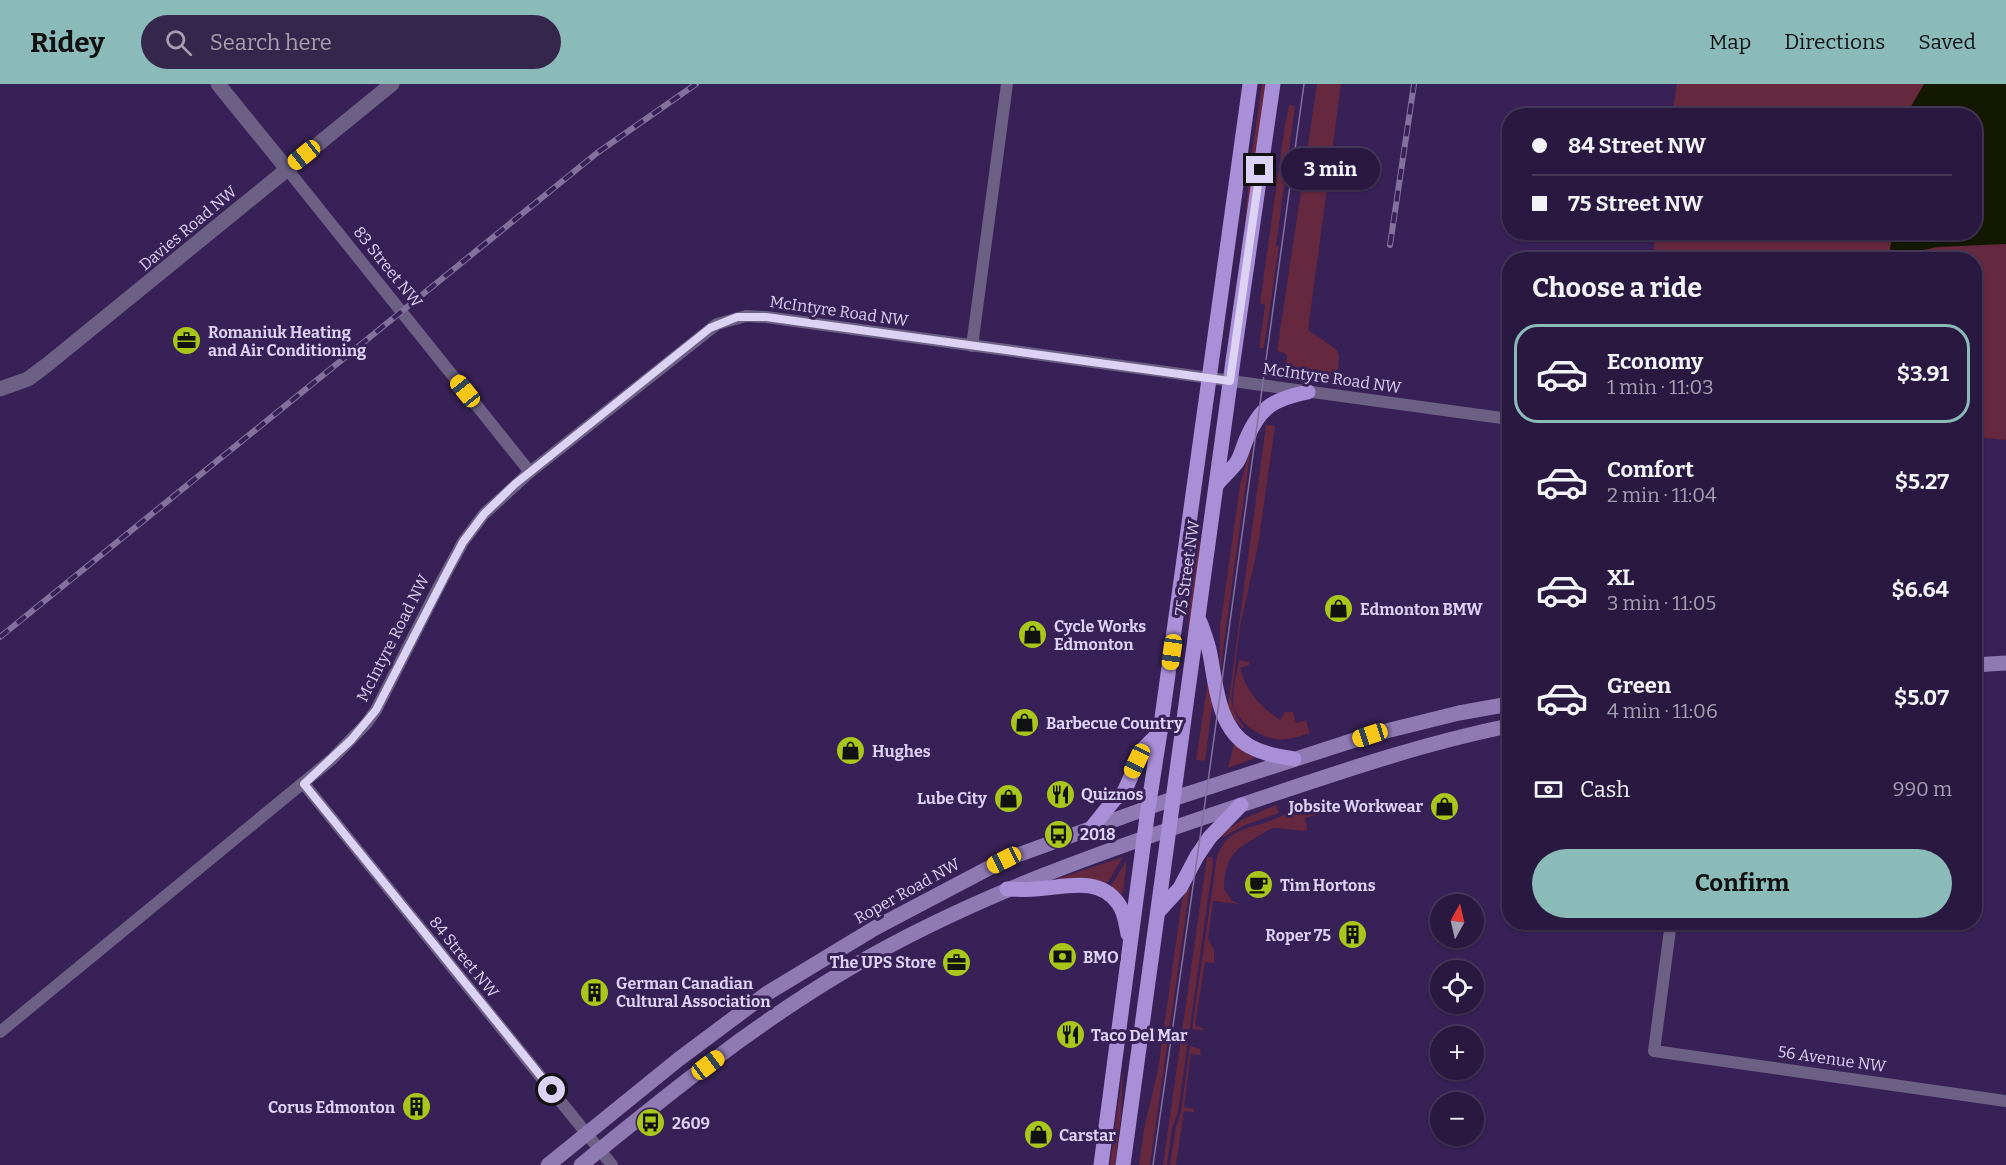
<!DOCTYPE html>
<html lang="en">
<head>
<meta charset="utf-8">
<style>
  :root { --surface:#291940; --page:#35264b; --text:#f1f3f6; --muted:#a5a0b1; --line:#453859; --accent:#8bbbb9 }
  body { margin:0; font-family:Bitter,serif; background:var(--page); color:var(--text); height:100vh; display:flex; flex-direction:column; font-size:22px; white-space:nowrap }
  * { box-sizing:border-box; margin:0 }
  p { font-size:20px; color:var(--muted) }
  .icon { flex:none; width:33px; height:33px; fill:none; stroke:currentColor; stroke-width:2; stroke-linecap:round; stroke-linejoin:round }
  .map { position:relative; flex:1; overflow:hidden }
  .sheet { position:absolute; left:1502px; top:168px; width:480px; height:678px; display:flex; flex-direction:column; background:var(--surface); border-radius:24px; box-shadow:0 2px 4px #0004,0 0 0 2px var(--line) }
  .sheet>* { flex:none }
  .top-card { position:absolute; left:1502px; top:24px; width:480px; height:132px; border-radius:24px; box-shadow:0 2px 4px #0004,0 0 0 2px var(--line); display:grid; align-content:center; height:132px; padding:0 30px; background:var(--surface) }
  .needle { width:39px; rotate:8deg }
  .controls { position:absolute; left:1430px; top:810px; display:grid; gap:12px }
  .controls a { display:grid; place-items:center; width:54px; height:54px; border-radius:50%; background:var(--surface); box-shadow:0 2px 4px #0004,0 0 0 2px var(--line); font-size:30px }
  .end { position:absolute; width:27px; height:27px; margin:-14px; border:8px solid #dcd2f3; background:#111; box-shadow:0 0 0 3px #111 }
  .from { border-radius:50% }
  .bubble { position:absolute; height:42px; border-radius:21px; background:var(--surface); box-shadow:0 2px 4px #0004,0 0 0 2px var(--line); font-size:20px; font-weight:700; line-height:42px; text-align:center }
  .car { position:absolute; width:18px; height:36px; margin:-18px -9px; border-radius:8px; box-shadow:0 0 4px 2px #0007; background:linear-gradient(#f5c518 24%,#345 0 40%,#f5c518 0 76%,#345 0 86%,#f5c518 0) }
  .top-card b { display:flex; align-items:center; gap:21px; height:57px; font-size:22px }
  .top-card b+b { border-top:2px solid var(--line) }
  .top-card i { width:15px; height:15px; background:var(--text) }
  ul { padding:0; list-style:none }
  li { display:flex; align-items:center; gap:18px; height:99px; margin:0 12px 9px; padding:0 18px; border:3px solid transparent; border-radius:24px }
  li div { flex:1 }
  li b { display:block; font-size:22px }
  li em { font-style:normal; font-weight:700 }
  li.active { border-color:var(--accent) }
  li>.icon { width:54px; height:54px; stroke-width:1.5 }
  h2 { padding:0 30px; font-size:27px; line-height:72px }
  .pay { display:flex; align-items:center; gap:15px; height:66px; padding:0 30px; font-size:22px }
  .pay p { margin-inline-start:auto }
  .button { display:flex; gap:12px; margin-top:auto; padding:12px 30px }
  .button a { flex:1; height:69px; border-radius:36px; background:var(--accent); color:#111; font-size:24px; font-weight:700; line-height:69px; text-align:center }
  header { display:flex; align-items:center; gap:36px; box-sizing:border-box; height:84px; padding:0 30px; background:var(--accent); color:#111 }
  header strong { font-size:28px }
  nav { display:flex; gap:33px; margin-inline-start:auto; font-size:21px }
  .search { width:420px; height:54px; background:var(--page); display:flex; align-items:center; gap:15px; box-sizing:border-box; padding:0 21px; border-radius:33px; color:var(--muted); font-size:22px }
  .map>svg:first-child { display:block }
  .green { fill:#65283e }
  .water { fill:#131900 }
  .lines { fill:none; stroke-linecap:round; stroke-linejoin:round }
  .minor { stroke:#6c6084; stroke-width:12 }
  .tertiary { stroke:#6c6084; stroke-width:15 }
  .secondary { stroke:#8f7ab4; stroke-width:15 }
  .primary { stroke:#a98fd8; stroke-width:15 }
  .tram { stroke:#82729d; stroke-width:1.5 }
  .rail-casing { stroke:#82729d; stroke-width:6 }
  .rail { stroke:#372156; stroke-width:4; stroke-dasharray:11; stroke-linecap:butt }
  .route { stroke:#dcd2f3; stroke-width:8 }
  .labels { text-anchor:middle; dominant-baseline:central; stroke-width:6; stroke-linejoin:round; paint-order:stroke }
  .street-label { font-size:16px; fill:#dcd2f3; stroke:#372156 }
  .poi-label { font-size:16px; font-weight:bold; fill:#dcd2f3; stroke:#372156; text-anchor:start }
</style>
</head>
<body>
<header>
<strong>Ridey</strong>
<div class="search"><svg class="icon" aria-label="search" viewBox="0 0 24 24"><circle cx="10" cy="10" r="6"/><path d="M15 15l6 6"/></svg>Search here</div>
<nav><a>Map</a><a>Directions</a><a>Saved</a></nav>
</header>
<div class="map">
<svg width="2006" height="1081" viewBox="0 0 2006 1081">
  <rect width="100%" height="100%" fill="#372156"/>
  <!-- green -->
  <g class="green">
    <path d="M 1262,0 L 1267,0 L 1247,141 L 1245,140 L 1250,82 Z"/>
    <path d="M 1317,0 L 1341,0 L 1308,246 L 1337,266 L 1339,272 L 1338,287 L 1343,288 C 1323,306 1307,296 1285,292 L 1287,272 L 1284,269 L 1277,267 Z"/>
    <path d="M 1677,0 L 2006,0 L 2006,356 L 1974,353 L 1974,176 L 1652,176 L 1656,149 L 1974,148 L 1974,32 L 1672,31 Z"/>
    <path d="M 1289,21 L 1295,22 L 1276,162 L 1279,162 L 1264,264 L 1259,264 L 1265,221 L 1260,219 L 1284,47 Z"/>
    <path d="M 1266,341 L 1275,342 L 1258,462 L 1240,543 L 1231,616 L 1237,633 L 1244,643 L 1243,645 L 1233,633 L 1228,622 Z"/>
    <path d="M 1251,363 L 1220,587 L 1220,544 L 1240,401 Z"/>
    <path d="M 1198,458 L 1200,458 L 1197,498 L 1187,559 L 1190,513 Z"/>
    <path d="M 1239,576 L 1250,578 L 1249,581 L 1240,584 C 1247,609 1259,621 1280,636 L 1285,628 L 1293,628 L 1296,639 L 1306,636 L 1310,649 C 1303,651 1295,654 1287,655 C 1267,658 1241,643 1234,623 C 1231,613 1237,587 1239,576 Z"/>
    <path d="M 1208,597 L 1213,617 L 1205,677 L 1196,676 Z"/>
    <path d="M 1236,659 L 1255,674 L 1228,684 L 1234,660 Z"/>
    <path d="M 1319,717 L 1324,729 L 1305,734 L 1307,743 L 1306,747 L 1276,744 L 1270,745 C 1240,764 1225,765 1224,805 L 1232,817 L 1240,820 L 1213,817 L 1208,854 L 1214,866 L 1214,879 L 1205,878 L 1195,941 L 1205,945 L 1203,946 L 1192,945 L 1217,772 C 1228,743 1251,745 1275,735 C 1290,729 1303,719 1319,717 Z"/>
    <path d="M 1276,721 L 1279,729 L 1245,741 L 1223,753 L 1221,750 L 1243,735 Z"/>
    <path d="M 1123,773 L 1106,801 L 1057,797 L 1057,795 Z"/>
    <path d="M 1207,773 L 1212,773 L 1213,779 L 1178,1028 L 1172,1044 L 1167,1081 L 1163,1081 Z"/>
    <path d="M 1127,776 L 1123,809 L 1122,810 L 1110,803 Z"/>
    <path d="M 1191,794 L 1150,1081 L 1139,1081 L 1144,1045 L 1158,986 L 1182,816 Z"/>
    <path d="M 1190,962 L 1200,965 L 1201,971 L 1191,970 L 1184,1023 L 1194,1025 L 1194,1028 L 1184,1027 L 1176,1081 L 1170,1081 L 1176,1043 L 1181,1028 Z"/>
    <path d="M 1123,985 L 1121,1032 L 1115,1081 L 1110,1081 Z"/>
  </g>
  <!-- water -->
  <path class="water" d="M 1924,0 L 2006,0 L 2006,160 L 1937,163 L 1892,173 L 1890,164 L 1893,149 L 1974,148 L 1974,32 L 1906,31 Z"/>
  <g class="lines">
    <!-- minor -->
    <g class="minor">
      <path d="M 287,85 L 530,388"/>
      <path d="M 972,262 L 1007,0"/>
      <path d="M 304,700 L 612,1081"/>
      <path d="M 1671,838 L 1654,967 L 2006,1017"/>
      <path d="M 0,948 L 332,675 L 366,640 L 376,626 L 439,502 L 463,458 L 484,430 L 530,388 L 717,240 L 746,232 L 766,233 L 1509,335"/>
    </g>
    <!-- tertiary -->
    <g class="tertiary">
      <path d="M 218,0 L 287,85"/>
      <path d="M 0,305 L 28,295 L 48,280 L 392,0"/>
    </g>
    <!-- secondary -->
    <g class="secondary">
      <path d="M 1974,581 L 2006,579"/>
      <path d="M 548,1081 L 679,975 L 766,910 L 875,844 L 1004,776 L 1172,715 L 1370,651 L 1459,629 L 1509,620"/>
      <path d="M 581,1081 C 667,1011 754,940 850,884 C 974,811 1109,765 1244,720 C 1331,691 1419,660 1509,642"/>
    </g>
    <!-- primary -->
    <g class="primary">
      <path d="M 1218,399 C 1224,392 1232,385 1237,378 C 1241,372 1243,363 1246,356 C 1260,323 1273,315 1308,308"/>
      <path d="M 1200,538 C 1204,549 1208,559 1210,570 C 1216,601 1218,644 1249,662 C 1263,670 1278,672 1294,675"/>
      <path d="M 1090,746 L 1114,716 L 1124,708 L 1144,664 L 1160,648"/>
      <path d="M 1007,805 C 1016,805 1026,806 1035,805 C 1063,804 1098,791 1118,819 C 1125,828 1126,840 1128,850"/>
      <path d="M 1158,828 L 1180,804 L 1197,772 L 1210,753 L 1241,721"/>
      <path d="M 1101,1081 L 1148,725 L 1160,648 L 1250,0"/>
      <path d="M 1123,1081 L 1233,277 L 1273,0"/>
    </g>
    <!-- tram -->
    <path class="tram" d="M 1153,1081 L 1207,705 L 1304,0"/>
    <defs>
      <g id="rail">
        <path d="M 1390,161 L 1414,0"/>
        <path d="M 0,553 L 597,69 L 696,0"/>
      </g>
    </defs>
    <!-- rail casing -->
    <use href="#rail" class="rail-casing"/>
    <!-- rail -->
    <use href="#rail" class="rail"/>
  </g>
  <g class="lines">
    <!-- route -->
    <path class="route" d="M 552,1006 L 304,700 L 351,656 L 376,626 L 447,488 L 463,458 L 484,430 L 515,400 L 710,244 L 737,233 L 766,233 L 1230,297 L 1260,86"/>
  </g>
  <!-- icons -->
  <defs>
    <symbol id="office-disc" viewBox="-11 -11 22 22"><circle r="9.5" fill="#a9c71a" stroke="#372156"/><path d="M-6-3h4V-5.5h4V-3h4V5H-6ZM-1-4.5V-3h2v-1.5ZM-6 0V1H6V0Z" fill="#111"/></symbol>
    <symbol id="shop-disc" viewBox="-11 -11 22 22"><circle r="9.5" fill="#a9c71a" stroke="#372156"/><path d="M-5-2.5h2.3a2.7 3.5 0 0 1 5.4 0H5L5.5 6h-11ZM-1.5-2.5h3a1.5 2.3 0 0 0-3 0Z" fill="#111"/></symbol>
    <symbol id="restaurant-disc" viewBox="-11 -11 22 22"><circle r="9.5" fill="#a9c71a" stroke="#372156"/><path d="M-5-6h1v4h1v-4h1v4h1v-4h1v5L-1.5 .5V6h-2V.5L-5-1ZM5-6V6H3V1.5H1.5Q1.5-4 5-6Z" fill="#111"/></symbol>
    <symbol id="bus-disc" viewBox="-11 -11 22 22"><circle r="9.5" fill="#a9c71a" stroke="#372156"/><path d="M-5-6H5V4H4V6H2V4H-2V6H-4V4H-5ZM-3.5-4V0h7V-4ZM-3.5 1.2v1.5H-2V1.2ZM2 1.2v1.5H3.5V1.2Z" fill="#111"/></symbol>
    <symbol id="cafe-disc" viewBox="-11 -11 22 22"><circle r="9.5" fill="#a9c71a" stroke="#372156"/><path d="M-5.5-4.5H6V0H3Q3 3.5 0 3.5H-2.5Q-5.5 3.5-5.5 0ZM3-3.2v2h1.7v-2ZM-6 4.5H4V6H-6Z" fill="#111"/></symbol>
    <symbol id="building-disc" viewBox="-11 -11 22 22"><circle r="9.5" fill="#a9c71a" stroke="#372156"/><path d="M-4-6H4V6H1V3H-1V6H-4ZM-2.5-4.3h1.7v1.8h-1.7ZM.8-4.3h1.7v1.8H.8ZM-2.5-1h1.7V.8h-1.7ZM.8-1h1.7V.8H.8Z" fill="#111"/></symbol>
    <symbol id="bank-disc" viewBox="-11 -11 22 22"><circle r="9.5" fill="#a9c71a" stroke="#372156"/><path d="M-6-4H6V4H-6ZM0-2.3a2.3 2.3 0 1 0 0 4.6a2.3 2.3 0 1 0 0-4.6Z" fill="#111"/></symbol>
  </defs>
  <g fill-rule="evenodd">
    <use href="#office-disc" x="170" y="240" width="33" height="33"/>
    <use href="#shop-disc" x="1322" y="508" width="33" height="33"/>
    <use href="#shop-disc" x="1016" y="534" width="33" height="33"/>
    <use href="#shop-disc" x="1008" y="622" width="33" height="33"/>
    <use href="#shop-disc" x="834" y="650" width="33" height="33"/>
    <use href="#restaurant-disc" x="1044" y="694" width="33" height="33"/>
    <use href="#shop-disc" x="992" y="698" width="33" height="33"/>
    <use href="#shop-disc" x="1428" y="706" width="33" height="33"/>
    <use href="#bus-disc" x="1042" y="734" width="33" height="33"/>
    <use href="#cafe-disc" x="1242" y="784" width="33" height="33"/>
    <use href="#building-disc" x="1336" y="834" width="33" height="33"/>
    <use href="#bank-disc" x="1046" y="856" width="33" height="33"/>
    <use href="#office-disc" x="940" y="862" width="33" height="33"/>
    <use href="#building-disc" x="578" y="892" width="33" height="33"/>
    <use href="#restaurant-disc" x="1054" y="934" width="33" height="33"/>
    <use href="#building-disc" x="400" y="1006" width="33" height="33"/>
    <use href="#bus-disc" x="634" y="1022" width="33" height="33"/>
    <use href="#shop-disc" x="1022" y="1034" width="33" height="33"/>
  </g>
  <g class="labels">
    <!-- street labels -->
    <g class="street-label">
      <text transform="translate(188 144) rotate(-40)">Davies Road NW</text>
      <text transform="translate(388 183) rotate(51)">83 Street NW</text>
      <text transform="translate(839 227) rotate(8)">McIntyre Road NW</text>
      <text transform="translate(1332 294) rotate(8)">McIntyre Road NW</text>
      <text transform="translate(1187 484) rotate(-82)">75 Street NW</text>
      <text transform="translate(393 554) rotate(-63)">McIntyre Road NW</text>
      <text transform="translate(907 807) rotate(-29)">Roper Road NW</text>
      <text transform="translate(464 873) rotate(51)">84 Street NW</text>
      <text transform="translate(1832 975) rotate(8)">56 Avenue NW</text>
    </g>
    <!-- poi labels -->
    <g class="poi-label">
      <text x="208" y="248">Romaniuk Heating<tspan x="208" dy="18">and Air Conditioning</tspan></text>
      <text x="1360" y="525">Edmonton BMW</text>
      <text x="1054" y="542">Cycle Works<tspan x="1054" dy="18">Edmonton</tspan></text>
      <text x="1046" y="639">Barbecue Country</text>
      <text x="872" y="667">Hughes</text>
      <text x="1081" y="710">Quiznos</text>
      <text x="987" y="714" text-anchor="end">Lube City</text>
      <text x="1423" y="722" text-anchor="end">Jobsite Workwear</text>
      <text x="1080" y="750">2018</text>
      <text x="1280" y="801">Tim Hortons</text>
      <text x="1331" y="851" text-anchor="end">Roper 75</text>
      <text x="1083" y="873">BMO</text>
      <text x="936" y="878" text-anchor="end">The UPS Store</text>
      <text x="616" y="899">German Canadian<tspan x="616" dy="18">Cultural Association</tspan></text>
      <text x="1091" y="951">Taco Del Mar</text>
      <text x="395" y="1023" text-anchor="end">Corus Edmonton</text>
      <text x="672" y="1039">2609</text>
      <text x="1059" y="1051">Carstar</text>
    </g>
  </g>
</svg>
<div class="controls">
<a><svg class="needle" viewBox="-14 -14 28 28"><path d="M0-13l5 13h-10z" fill="#e53935"/><path d="M0 13l5-13h-10z" fill="#a5a0b1"/></svg></a>
<a><svg class="icon" aria-label="locate" viewBox="0 0 24 24"><circle cx="12" cy="12" r="6"/><path d="M12 2v4M12 18v4M2 12h4M18 12h4"/></svg></a>
<a>+</a>
<a>−</a>
</div>
<i class="end from" style="left:552px;top:1006px"></i>
<i class="end" style="left:1260px;top:86px"></i>
<div class="bubble" style="left:1281px;top:64px;width:99px">3 min</div>
<i class="car" style="left:304px;top:71px;rotate:231deg"></i>
<i class="car" style="left:465px;top:307px;rotate:321deg"></i>
<i class="car" style="left:1172px;top:568px;rotate:188deg"></i>
<i class="car" style="left:1370px;top:651px;rotate:252deg"></i>
<i class="car" style="left:1137px;top:677px;rotate:205deg"></i>
<i class="car" style="left:1004px;top:776px;rotate:243deg"></i>
<i class="car" style="left:708px;top:981px;rotate:53deg"></i>
<div class="top-card">
<b><i class="from"></i>84 Street NW</b>
<b><i></i>75 Street NW</b>
</div>
<section class="sheet">
<h2>Choose a ride</h2>
<ul>
<li class="active"><svg class="icon" aria-label="car" viewBox="0 0 24 24"><path d="M5 17H2v-5l4-1 3-4h7l3 4 3 1v5h-3M9 17h6M6 11h13"/><circle cx="7" cy="17" r="2"/><circle cx="17" cy="17" r="2"/></svg><div><b>Economy</b><p>1 min · 11:03</p></div><em>$3.91</em></li>
<li><svg class="icon" aria-label="car" viewBox="0 0 24 24"><path d="M5 17H2v-5l4-1 3-4h7l3 4 3 1v5h-3M9 17h6M6 11h13"/><circle cx="7" cy="17" r="2"/><circle cx="17" cy="17" r="2"/></svg><div><b>Comfort</b><p>2 min · 11:04</p></div><em>$5.27</em></li>
<li><svg class="icon" aria-label="car" viewBox="0 0 24 24"><path d="M5 17H2v-5l4-1 3-4h7l3 4 3 1v5h-3M9 17h6M6 11h13"/><circle cx="7" cy="17" r="2"/><circle cx="17" cy="17" r="2"/></svg><div><b>XL</b><p>3 min · 11:05</p></div><em>$6.64</em></li>
<li><svg class="icon" aria-label="car" viewBox="0 0 24 24"><path d="M5 17H2v-5l4-1 3-4h7l3 4 3 1v5h-3M9 17h6M6 11h13"/><circle cx="7" cy="17" r="2"/><circle cx="17" cy="17" r="2"/></svg><div><b>Green</b><p>4 min · 11:06</p></div><em>$5.07</em></li>
</ul>
<div class="pay"><svg class="icon" aria-label="cash" viewBox="0 0 24 24"><path d="M3 7h18v10H3z"/><circle cx="12" cy="12" r="2"/></svg>Cash<p>990 m</p></div>
<div class="button"><a>Confirm</a></div>
</section>
</div>
</body>
</html>
